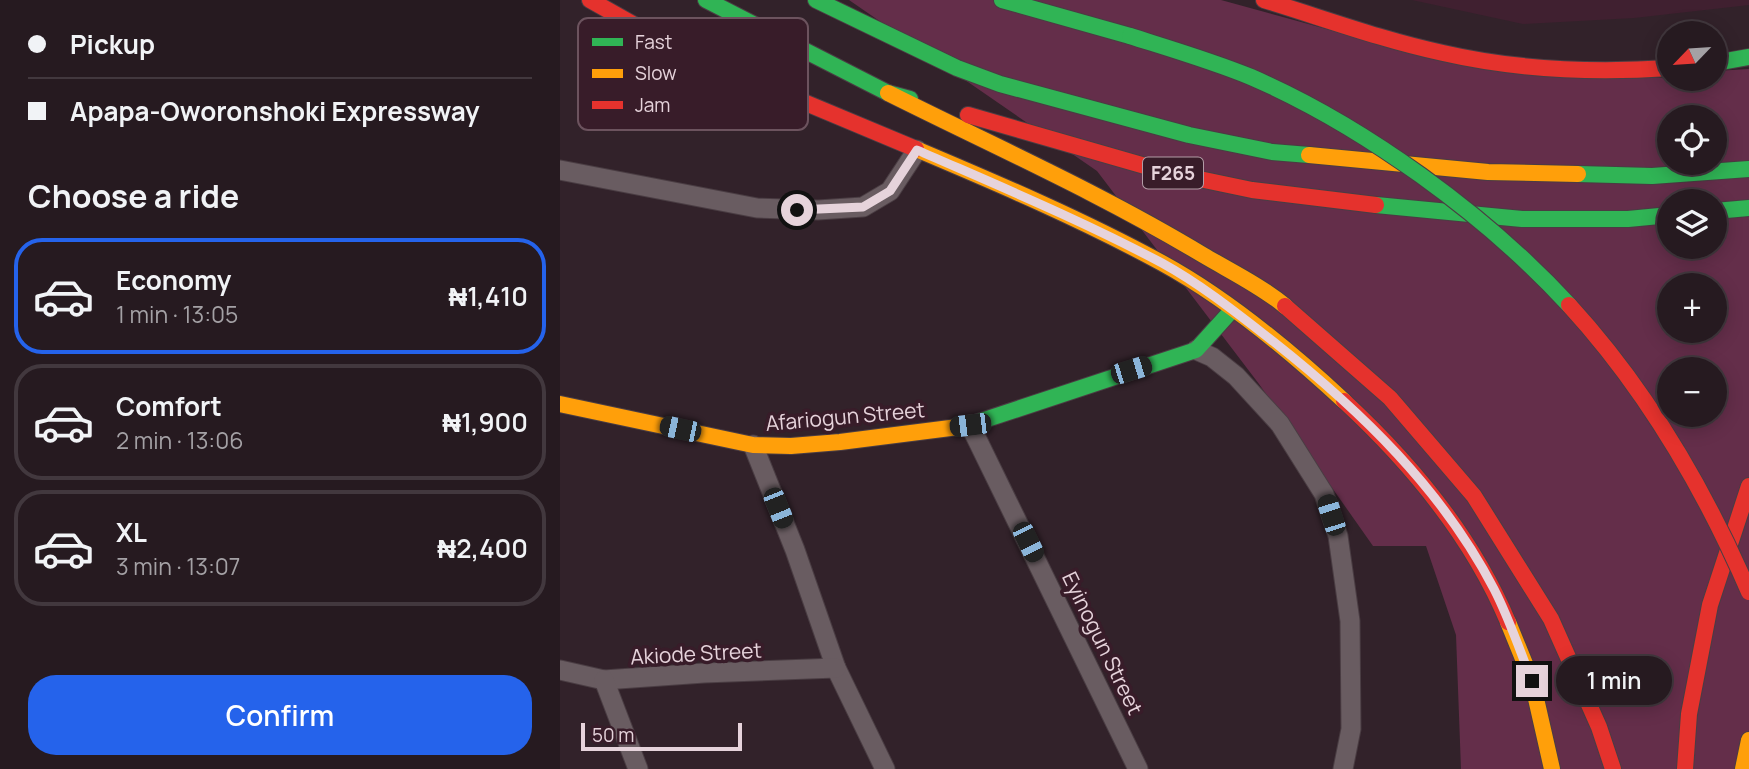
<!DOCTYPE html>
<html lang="en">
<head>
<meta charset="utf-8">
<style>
  :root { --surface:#261a20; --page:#2e2329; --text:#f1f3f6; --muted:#a4a1a5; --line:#42383e; --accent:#2563eb }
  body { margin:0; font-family:Manrope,sans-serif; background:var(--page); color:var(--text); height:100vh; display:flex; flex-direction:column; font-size:26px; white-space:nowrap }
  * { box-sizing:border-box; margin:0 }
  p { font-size:23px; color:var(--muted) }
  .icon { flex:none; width:38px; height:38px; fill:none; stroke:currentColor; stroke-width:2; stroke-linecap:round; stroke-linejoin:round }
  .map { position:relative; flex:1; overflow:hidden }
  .drawer { display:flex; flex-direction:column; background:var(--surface); width:560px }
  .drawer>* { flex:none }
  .top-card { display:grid; align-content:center; height:154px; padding:0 28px; background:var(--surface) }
  .needle { width:46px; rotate:245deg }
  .controls { position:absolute; left:1097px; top:21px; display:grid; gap:14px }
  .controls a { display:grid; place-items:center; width:70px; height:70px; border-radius:50%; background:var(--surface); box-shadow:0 4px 18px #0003,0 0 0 2px var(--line); font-size:35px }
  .scale { position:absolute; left:21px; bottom:18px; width:161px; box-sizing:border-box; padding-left:7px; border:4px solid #e6d3db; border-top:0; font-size:19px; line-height:24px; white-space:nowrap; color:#e6d3db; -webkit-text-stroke:5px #381c29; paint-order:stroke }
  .end { position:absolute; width:32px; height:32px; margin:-16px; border:9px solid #e6d3db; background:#111; box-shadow:0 0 0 4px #111 }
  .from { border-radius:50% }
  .bubble { position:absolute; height:49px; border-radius:24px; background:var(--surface); box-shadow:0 4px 18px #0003,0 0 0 2px var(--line); font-size:23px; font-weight:600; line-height:49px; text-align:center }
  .car { position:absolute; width:21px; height:42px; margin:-21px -10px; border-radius:9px; box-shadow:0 0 5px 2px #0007; background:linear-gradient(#222 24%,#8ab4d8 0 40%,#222 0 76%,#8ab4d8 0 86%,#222 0) }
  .top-card b { display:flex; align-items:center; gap:24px; height:66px; font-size:26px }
  .top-card b+b { border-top:2px solid var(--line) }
  .top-card i { width:18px; height:18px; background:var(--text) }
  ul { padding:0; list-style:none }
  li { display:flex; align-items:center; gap:21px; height:116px; margin:0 14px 10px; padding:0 14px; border:4px solid var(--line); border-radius:28px }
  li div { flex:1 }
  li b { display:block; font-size:26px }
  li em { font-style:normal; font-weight:600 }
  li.selected { border-color:var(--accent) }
  li>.icon { width:63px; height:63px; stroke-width:1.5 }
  h2 { padding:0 28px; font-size:32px; line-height:84px }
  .button { display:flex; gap:14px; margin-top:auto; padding:14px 28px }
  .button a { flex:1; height:80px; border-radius:28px; background:var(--accent); color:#fff; font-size:28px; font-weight:600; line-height:80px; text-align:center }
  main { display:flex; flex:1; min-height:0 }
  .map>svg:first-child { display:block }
  .built { fill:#402030 }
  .green { fill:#642e4a; fill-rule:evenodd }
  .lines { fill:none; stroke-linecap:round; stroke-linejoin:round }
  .street-casing { stroke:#4a3d43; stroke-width:21 }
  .fast-casing { stroke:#4a3d43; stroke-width:18 }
  .slow-casing { stroke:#4a3d43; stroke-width:18 }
  .jam-casing { stroke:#4a3d43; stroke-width:18 }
  .street { stroke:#695c61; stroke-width:19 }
  .fast { stroke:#30b455; stroke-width:16 }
  .slow { stroke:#ff9f0a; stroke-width:16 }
  .jam { stroke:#e5322d; stroke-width:16 }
  .fast-bridge-casing { stroke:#4a3d43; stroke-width:18; stroke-linecap:butt }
  .jam-bridge-casing { stroke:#4a3d43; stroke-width:18; stroke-linecap:butt }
  .fast-bridge { stroke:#30b455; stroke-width:16 }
  .jam-bridge { stroke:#e5322d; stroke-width:16 }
  .route { stroke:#e6d3db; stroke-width:9 }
  .labels { text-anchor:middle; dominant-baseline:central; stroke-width:7; stroke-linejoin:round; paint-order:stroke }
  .shield { fill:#381c29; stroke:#b29ca6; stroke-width:2 }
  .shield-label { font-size:19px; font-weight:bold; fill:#e6d3db }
  .street-label { font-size:21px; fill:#e6d3db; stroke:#381c29 }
  .key { fill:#381c29; stroke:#6c535e; stroke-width:2 }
  .key-label { font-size:19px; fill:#e6d3db }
</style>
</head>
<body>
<main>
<section class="drawer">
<div class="top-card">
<b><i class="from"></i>Pickup</b>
<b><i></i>Apapa-Oworonshoki Expressway</b>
</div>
<h2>Choose a ride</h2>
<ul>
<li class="selected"><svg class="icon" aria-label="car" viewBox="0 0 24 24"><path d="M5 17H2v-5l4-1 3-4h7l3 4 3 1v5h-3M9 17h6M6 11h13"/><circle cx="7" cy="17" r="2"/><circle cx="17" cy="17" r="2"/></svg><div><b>Economy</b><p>1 min · 13:05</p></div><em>₦1,410</em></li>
<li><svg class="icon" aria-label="car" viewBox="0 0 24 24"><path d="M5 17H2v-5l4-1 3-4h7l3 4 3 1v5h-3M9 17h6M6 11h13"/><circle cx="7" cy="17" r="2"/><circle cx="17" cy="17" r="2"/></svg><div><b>Comfort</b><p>2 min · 13:06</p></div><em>₦1,900</em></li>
<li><svg class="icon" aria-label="car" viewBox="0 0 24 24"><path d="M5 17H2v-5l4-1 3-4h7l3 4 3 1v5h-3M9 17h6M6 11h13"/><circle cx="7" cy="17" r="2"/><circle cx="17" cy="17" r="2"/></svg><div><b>XL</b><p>3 min · 13:07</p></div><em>₦2,400</em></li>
</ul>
<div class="button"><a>Confirm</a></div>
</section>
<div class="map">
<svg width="1189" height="769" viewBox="0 0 1189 769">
  <rect width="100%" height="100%" fill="#32222a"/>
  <!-- built -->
  <path class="built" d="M 852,0 L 1189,0 L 1189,5 L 1074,18 L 963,24 Z"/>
  <!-- green -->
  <path class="green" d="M 289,0 L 661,0 L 803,39 L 1110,79 L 1155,79 L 1155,71 L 1189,69 L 1189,769 L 901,769 L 896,635 L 866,546 L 813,546 L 699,384 L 537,171 ZM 1110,117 L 1155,117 L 1155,163 L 1110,163 ZM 1110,201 L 1155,201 L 1155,247 L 1110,247 ZM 1110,285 L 1155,285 L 1155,331 L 1110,331 ZM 1110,369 L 1155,369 L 1155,415 L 1110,415 Z"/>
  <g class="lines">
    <defs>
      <g id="street">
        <path d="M 0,170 L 197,208 L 258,210 L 303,207 L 330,191 L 357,150"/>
        <path d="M 636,350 L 652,357 L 676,376 L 720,424 L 764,494 L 778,536 L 790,621 L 791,729 L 783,769"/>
        <path d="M 410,425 L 578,769"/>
        <path d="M 193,445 L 235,550 L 276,668 L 325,769"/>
        <path d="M 0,670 L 44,680 L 144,673 L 276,668"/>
        <path d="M 44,680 L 78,769"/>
      </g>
      <g id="fast">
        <path d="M 146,0 L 328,93 L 350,99"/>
        <path d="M 256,0 L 397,68 L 440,84 L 629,135 L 712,152 L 749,155"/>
        <path d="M 442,0 L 570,36"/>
        <path d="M 1155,63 L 1189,57"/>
        <path d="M 1018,174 L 1092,176 L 1189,169"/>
        <path d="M 816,205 L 962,219 L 1068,219 L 1110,215"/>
        <path d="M 1155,211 L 1189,208"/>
        <path d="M 406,426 L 636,350 L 673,309"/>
      </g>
      <g id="slow">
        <path d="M 328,93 C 434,146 542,194 643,255 C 670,271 701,286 725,306"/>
        <path d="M 356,149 C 439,184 523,220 602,263 C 668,299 729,350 784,401"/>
        <path d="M 749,155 L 928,172 L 1018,174"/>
        <path d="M 0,404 L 193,445 L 231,446 L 280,442 L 406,426"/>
        <path d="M 948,622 L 972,681 L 992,769"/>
        <path d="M 1183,769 L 1189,740"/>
      </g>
      <g id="jam">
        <path d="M 30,0 L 117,49 L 356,149"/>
        <path d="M 704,0 C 763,18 822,40 883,53 C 957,70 1034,73 1110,68"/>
        <path d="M 408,115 L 606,172 L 692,190 L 816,205"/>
        <path d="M 725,306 L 830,398 L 914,496 L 991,619 L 1039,727 L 1053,769"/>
        <path d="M 784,401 C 852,464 912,536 948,622"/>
        <path d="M 1125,769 L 1129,714 L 1150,605 L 1189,486"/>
      </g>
    </defs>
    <!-- street casing -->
    <use href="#street" class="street-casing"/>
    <!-- fast casing -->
    <use href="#fast" class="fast-casing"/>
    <!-- slow casing -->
    <use href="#slow" class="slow-casing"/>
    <!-- jam casing -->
    <use href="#jam" class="jam-casing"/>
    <!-- street -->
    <use href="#street" class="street"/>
    <!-- fast -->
    <use href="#fast" class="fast"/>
    <!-- slow -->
    <use href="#slow" class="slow"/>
    <!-- jam -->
    <use href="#jam" class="jam"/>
    <defs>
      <path id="fast-bridge" d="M 570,36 C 611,49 652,61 691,77 C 804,126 926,215 1009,305"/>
      <path id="jam-bridge" d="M 1009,305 C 1086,389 1144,488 1189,592"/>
    </defs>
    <!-- fast-bridge casing -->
    <use href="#fast-bridge" class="fast-bridge-casing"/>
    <!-- jam-bridge casing -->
    <use href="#jam-bridge" class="jam-bridge-casing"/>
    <!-- fast-bridge -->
    <use href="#fast-bridge" class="fast-bridge"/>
    <!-- jam-bridge -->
    <use href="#jam-bridge" class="jam-bridge"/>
  </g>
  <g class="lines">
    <!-- route -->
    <path class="route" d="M 237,210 L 303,207 L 330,191 L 357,150 C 439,186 523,221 602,263 C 642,285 678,314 714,342 C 801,411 882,489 934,589 C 949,618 960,651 972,681"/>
  </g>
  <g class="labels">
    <!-- shield labels -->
    <rect class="shield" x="583" y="157.5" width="60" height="31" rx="5"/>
    <g class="shield-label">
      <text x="613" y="173">F265</text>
    </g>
    <!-- street labels -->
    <g class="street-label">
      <text transform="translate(285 416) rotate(-5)">Afariogun Street</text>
      <text transform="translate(543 643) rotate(64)">Eyinogun Street</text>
      <text transform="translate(136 653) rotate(-3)">Akiode Street</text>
    </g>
  </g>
  <!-- legend -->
  <rect x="18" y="18" width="230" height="112" rx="10" class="key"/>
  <rect x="32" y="38" width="31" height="8" fill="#30b455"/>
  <rect x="32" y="69" width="31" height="9" fill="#ff9f0a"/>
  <rect x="32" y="101" width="31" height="8" fill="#e5322d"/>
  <g class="key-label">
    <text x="75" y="49">Fast</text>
    <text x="75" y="80">Slow</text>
    <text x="75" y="112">Jam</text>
  </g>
</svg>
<div class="controls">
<a><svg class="needle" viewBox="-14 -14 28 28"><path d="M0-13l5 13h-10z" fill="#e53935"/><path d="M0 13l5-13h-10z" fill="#a4a1a5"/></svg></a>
<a><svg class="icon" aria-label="locate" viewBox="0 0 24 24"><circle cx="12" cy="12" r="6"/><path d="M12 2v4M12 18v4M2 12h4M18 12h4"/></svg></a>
<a><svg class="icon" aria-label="layers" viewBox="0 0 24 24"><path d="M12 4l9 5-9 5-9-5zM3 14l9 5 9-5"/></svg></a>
<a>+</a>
<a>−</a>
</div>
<div class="scale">50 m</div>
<i class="end from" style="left:237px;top:210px"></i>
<i class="end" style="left:972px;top:681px"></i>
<div class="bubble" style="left:996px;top:656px;width:116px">1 min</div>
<i class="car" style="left:571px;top:370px;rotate:73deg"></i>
<i class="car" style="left:410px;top:425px;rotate:263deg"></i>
<i class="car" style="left:120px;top:429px;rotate:282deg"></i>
<i class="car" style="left:218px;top:508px;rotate:158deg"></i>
<i class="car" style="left:771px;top:515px;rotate:342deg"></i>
<i class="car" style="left:468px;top:542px;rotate:154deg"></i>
</div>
</main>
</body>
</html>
